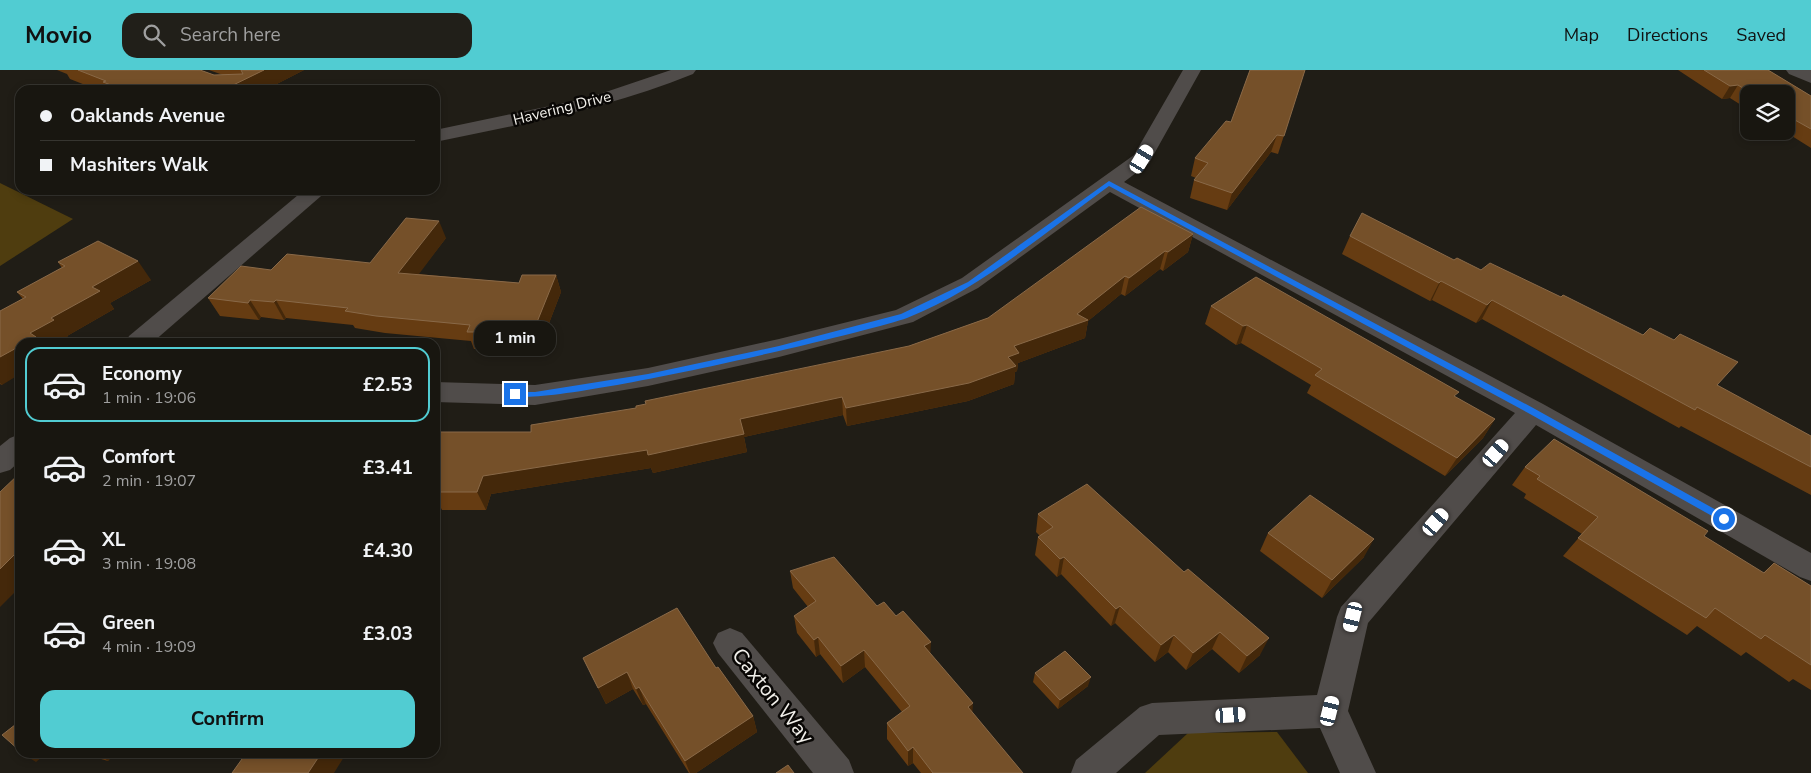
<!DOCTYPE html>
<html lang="en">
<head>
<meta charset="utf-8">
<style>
  :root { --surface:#181610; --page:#211f19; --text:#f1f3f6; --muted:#9f9f9f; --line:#363530; --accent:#51ccd2 }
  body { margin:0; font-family:"Nunito Sans",sans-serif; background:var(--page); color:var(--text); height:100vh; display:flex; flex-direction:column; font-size:19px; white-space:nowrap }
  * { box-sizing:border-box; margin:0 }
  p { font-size:16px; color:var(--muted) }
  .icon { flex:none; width:28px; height:28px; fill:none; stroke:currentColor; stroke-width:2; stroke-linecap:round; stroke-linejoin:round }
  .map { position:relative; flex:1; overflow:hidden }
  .side { position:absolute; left:15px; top:268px; width:425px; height:420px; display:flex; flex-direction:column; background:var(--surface); border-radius:15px; box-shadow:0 2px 8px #0003,0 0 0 1px var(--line) }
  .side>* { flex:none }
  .hud { position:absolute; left:15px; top:15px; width:425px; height:110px; border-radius:15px; box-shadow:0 2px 8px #0003,0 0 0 1px var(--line); display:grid; align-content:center; height:110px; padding:0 25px; background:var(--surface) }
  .tools { position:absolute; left:1740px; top:15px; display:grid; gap:10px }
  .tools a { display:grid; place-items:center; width:55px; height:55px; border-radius:10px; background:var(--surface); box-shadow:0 2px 8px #0003,0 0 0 1px var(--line); font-size:25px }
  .end { position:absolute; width:22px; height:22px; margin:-11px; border:6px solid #1a73e8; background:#fff; box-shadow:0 0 0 2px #fff }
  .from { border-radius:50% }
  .bubble { position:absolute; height:35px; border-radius:15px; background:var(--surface); box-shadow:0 2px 8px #0003,0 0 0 1px var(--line); font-size:16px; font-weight:700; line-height:35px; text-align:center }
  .car { position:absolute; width:15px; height:30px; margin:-15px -8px; border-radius:6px; box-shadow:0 0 4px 1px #0007; background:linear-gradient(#fff 24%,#345 0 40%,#fff 0 76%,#345 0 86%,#fff 0) }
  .hud b { display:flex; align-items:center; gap:18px; height:48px; font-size:19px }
  .hud b+b { border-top:1px solid var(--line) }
  .hud i { width:12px; height:12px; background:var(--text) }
  ul { padding:9px 0 0; list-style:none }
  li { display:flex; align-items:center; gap:15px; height:75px; margin:0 10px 8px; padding:0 15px; border:2px solid transparent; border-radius:15px }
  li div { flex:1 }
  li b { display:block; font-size:19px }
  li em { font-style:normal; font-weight:700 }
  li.selected { border-color:var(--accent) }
  li>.icon { width:45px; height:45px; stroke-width:1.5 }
  .cta { display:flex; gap:10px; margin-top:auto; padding:10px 25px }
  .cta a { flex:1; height:58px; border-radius:15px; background:var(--accent); color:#111; font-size:20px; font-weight:700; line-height:58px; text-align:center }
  header { display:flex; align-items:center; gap:30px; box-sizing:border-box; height:70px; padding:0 25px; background:var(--accent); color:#111 }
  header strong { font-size:24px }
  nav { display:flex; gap:28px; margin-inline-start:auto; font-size:18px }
  .search { width:350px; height:45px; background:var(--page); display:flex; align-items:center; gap:12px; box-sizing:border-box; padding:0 18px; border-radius:15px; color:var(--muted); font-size:19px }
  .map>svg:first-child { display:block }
  .green { fill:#4f3d0f }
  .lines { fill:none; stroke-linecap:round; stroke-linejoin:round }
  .street { fill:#504c4a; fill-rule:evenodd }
  .wall { fill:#663c12 }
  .shaded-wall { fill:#44280a }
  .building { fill:#755029; stroke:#896948 }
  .route { fill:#1a73e8 }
  .labels { text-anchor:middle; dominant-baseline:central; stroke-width:5; stroke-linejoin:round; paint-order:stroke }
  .far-street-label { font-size:15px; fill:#f1efea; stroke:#090705 }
  .near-street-label { font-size:21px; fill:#f1efea; stroke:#090705 }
</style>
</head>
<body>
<header>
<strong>Movio</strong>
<div class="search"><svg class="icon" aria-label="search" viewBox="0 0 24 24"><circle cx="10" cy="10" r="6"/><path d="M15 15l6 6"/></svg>Search here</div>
<nav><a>Map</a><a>Directions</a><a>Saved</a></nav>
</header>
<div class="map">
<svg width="1811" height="703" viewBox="0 0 1811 703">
  <rect width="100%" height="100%" fill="#201d16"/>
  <!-- green -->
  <g class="green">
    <path d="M 0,113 L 73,149 L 0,196 Z"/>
    <path d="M 1277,662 L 1308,703 L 1145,703 L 1188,663 Z"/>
  </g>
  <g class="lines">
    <!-- street -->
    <g class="street">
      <path d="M 671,0 L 696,0 L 693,4 C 610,38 523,54 435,72 L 435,60 L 588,28 Z"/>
      <path d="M 1183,0 L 1201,0 L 1149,93 L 1124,112 L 1543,334 L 1811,483 L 1811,511 L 1800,507 L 1536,355 L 1368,553 L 1348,641 L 1376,703 L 1340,703 L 1320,658 L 1159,665 L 1116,703 L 1071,703 L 1076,690 L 1140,637 L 1152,633 L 1317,625 L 1337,547 L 1341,537 L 1515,343 L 1110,122 L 978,218 L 913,252 L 779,287 L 648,316 L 535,335 L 435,332 L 435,312 L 535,315 L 648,298 L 779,269 L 896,240 L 962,208 L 1134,85 Z"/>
      <path d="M 1786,0 L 1811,0 L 1811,13 L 1789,4 Z"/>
      <path d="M 304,120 L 328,120 L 153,272 L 126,272 L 129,266 Z"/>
      <path d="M 20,364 L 20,391 L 10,400 L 0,403 L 0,376 L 10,368 Z"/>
      <path d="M 730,558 L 742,563 L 849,690 L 854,703 L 813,703 L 718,583 L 713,573 L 718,563 Z"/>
    </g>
  </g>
  <!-- wall -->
  <g class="wall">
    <path d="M 57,0 L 200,0 L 214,5 L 223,5 L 209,0 L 304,0 L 265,20 L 98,20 L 70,9 L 67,4 Z"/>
    <path d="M 1250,0 L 1305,0 L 1278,84 L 1271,82 L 1227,140 L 1190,128 L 1194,110 L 1196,108 L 1191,106 L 1195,88 L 1231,52 Z"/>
    <path d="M 1678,0 L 1768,0 L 1811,26 L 1811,78 L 1784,61 L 1786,61 L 1786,24 L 1749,24 L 1749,40 L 1730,28 L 1722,29 Z"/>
    <path d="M 1193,164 L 1188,182 L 1163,201 L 1160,199 L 1125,226 L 1121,224 L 1088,251 L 1085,268 L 1018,293 L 1017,301 L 1015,302 L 1014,314 L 968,331 L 847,356 L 843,345 L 744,367 L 747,382 L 653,403 L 651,398 L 491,424 L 486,440 L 442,440 L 438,432 L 435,432 L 435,362 L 531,362 L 909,276 L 988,248 Z"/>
    <path d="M 1350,166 L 1454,190 L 1718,316 L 1811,366 L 1811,425 L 1681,356 L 1679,358 L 1482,249 L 1476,253 L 1432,230 L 1430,231 L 1342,184 Z"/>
    <path d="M 446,168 L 418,204 L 519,213 L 556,205 L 561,222 L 541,274 L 519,274 L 517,279 L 474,279 L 471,271 L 385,263 L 355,258 L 353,255 L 286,248 L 284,250 L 261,247 L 259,250 L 220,246 L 208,228 L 271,200 L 370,193 Z"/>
    <path d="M 58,192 L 151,210 L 110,233 L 114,239 L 67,266 L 69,269 L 62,272 L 20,272 L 2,315 L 0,314 L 0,241 L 23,229 L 17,222 L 62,198 Z"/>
    <path d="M 1211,236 L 1455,327 L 1495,349 L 1483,368 L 1445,406 L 1307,323 L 1311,315 L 1241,273 L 1236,275 L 1205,254 Z"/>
    <path d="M 1525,397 L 1704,466 L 1763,503 L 1774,493 L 1811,516 L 1811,620 L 1793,609 L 1789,612 L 1746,582 L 1741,586 L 1697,556 L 1687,565 L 1563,486 L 1582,464 L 1524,428 L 1526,424 L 1512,415 Z"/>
    <path d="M 1038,444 L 1260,585 L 1239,603 L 1212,579 L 1186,600 L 1168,582 L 1155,592 L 1115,553 L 1111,556 L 1061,504 L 1057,507 L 1035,485 L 1038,467 L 1040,466 L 1036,462 Z"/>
    <path d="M 1268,463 L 1364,487 L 1322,528 L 1260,481 Z"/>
    <path d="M 790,501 L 877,536 L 930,584 L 972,643 L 1023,703 L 921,703 L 913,693 L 908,696 L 887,669 L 887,653 L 902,642 L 865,597 L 843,613 L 820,584 L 816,587 L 797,563 L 794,546 L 808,537 L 793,518 Z"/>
    <path d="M 583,588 L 716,598 L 753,646 L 757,662 L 696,703 L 689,703 L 646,634 L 643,635 L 633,619 L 606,634 Z"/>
    <path d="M 1035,603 L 1088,616 L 1058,639 L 1033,612 Z"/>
    <path d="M 77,682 L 115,682 L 108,691 Z"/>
  </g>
  <!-- shaded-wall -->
  <g class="shaded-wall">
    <path d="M 264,0 L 304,0 L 265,20 L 223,20 Z"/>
    <path d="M 1738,15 L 1730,28 L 1722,29 L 1730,16 Z"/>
    <path d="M 1277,65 L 1271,82 L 1227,140 L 1232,123 Z"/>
    <path d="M 439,151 L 446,168 L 407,220 L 398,203 Z"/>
    <path d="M 1193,164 L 1188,182 L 1163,201 L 1168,182 Z"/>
    <path d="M 1165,181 L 1160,199 L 1125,226 L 1129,208 Z"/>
    <path d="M 138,191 L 151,210 L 110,233 L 114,239 L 67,266 L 69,269 L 62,272 L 27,272 L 30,263 L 92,217 Z"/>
    <path d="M 556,205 L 561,222 L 541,274 L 535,257 Z"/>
    <path d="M 1125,206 L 1121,224 L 1088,251 L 1085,268 L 1018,293 L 1017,301 L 1015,302 L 1014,314 L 968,331 L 847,356 L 846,338 L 1008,287 L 1014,276 L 1077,244 Z"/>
    <path d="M 1441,211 L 1432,230 L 1430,231 L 1439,213 Z"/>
    <path d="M 250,230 L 261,247 L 259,250 L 248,233 Z"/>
    <path d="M 276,230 L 286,248 L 284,250 L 274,232 Z"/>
    <path d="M 1492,230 L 1482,249 L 1476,253 L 1487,235 Z"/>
    <path d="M 1247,255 L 1241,273 L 1236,275 L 1243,256 Z"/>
    <path d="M 512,256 L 519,274 L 517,279 L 510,262 Z"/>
    <path d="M 20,276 L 20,304 L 2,315 L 0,313 L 0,287 Z"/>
    <path d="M 842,327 L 843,345 L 744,367 L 747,382 L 653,403 L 651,398 L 491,424 L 486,440 L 477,422 L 483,406 Z"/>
    <path d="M 1495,349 L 1483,368 L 1445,406 L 1457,388 Z"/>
    <path d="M 1374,469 L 1364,487 L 1322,528 L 1332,510 Z"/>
    <path d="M 20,479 L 20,517 L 0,537 L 0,499 Z"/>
    <path d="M 1064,487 L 1061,504 L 1057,507 L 1060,489 Z"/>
    <path d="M 1120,536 L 1115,553 L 1111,556 L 1116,539 Z"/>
    <path d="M 1220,562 L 1212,579 L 1186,600 L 1193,583 Z"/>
    <path d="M 1174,565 L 1168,582 L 1155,592 L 1161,575 Z"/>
    <path d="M 818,567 L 820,584 L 816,587 L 814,570 Z"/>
    <path d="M 1269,568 L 1260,585 L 1239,603 L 1247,586 Z"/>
    <path d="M 931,572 L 930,589 L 924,576 Z"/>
    <path d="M 864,580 L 865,597 L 843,613 L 841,596 Z"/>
    <path d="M 627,602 L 633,619 L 606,634 L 598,618 Z"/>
    <path d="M 1091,607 L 1088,616 L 1058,639 L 1060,630 Z"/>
    <path d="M 639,617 L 646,634 L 643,635 L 636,619 Z"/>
    <path d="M 973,633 L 972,649 L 968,637 Z"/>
    <path d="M 753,646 L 757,662 L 696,703 L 690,703 L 685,691 Z"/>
    <path d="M 913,677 L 913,693 L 908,696 L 908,681 Z"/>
    <path d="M 26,682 L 48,682 L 36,692 L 23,684 Z"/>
    <path d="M 97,682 L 115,682 L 108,691 Z"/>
    <path d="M 322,682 L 347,682 L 334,703 L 308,703 Z"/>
  </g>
  <!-- building -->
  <g class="building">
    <path d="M 78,0 L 200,0 L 214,5 L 243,4 L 241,0 L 264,0 L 223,20 L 124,20 L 103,12 L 106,11 Z"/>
    <path d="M 1250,0 L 1305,0 L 1284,66 L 1277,65 L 1232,123 L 1194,110 L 1208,93 L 1195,88 L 1226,51 L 1231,52 Z"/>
    <path d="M 1704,0 L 1768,0 L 1811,26 L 1811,59 L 1786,45 L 1786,24 L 1752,24 L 1738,15 L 1730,16 Z"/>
    <path d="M 1141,137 L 1193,164 L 1168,182 L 1165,181 L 1129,208 L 1125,206 L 1077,244 L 1088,250 L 1014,276 L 1019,283 L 1008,287 L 1016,296 L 969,313 L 846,338 L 842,327 L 740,349 L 744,364 L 648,385 L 647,380 L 483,406 L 477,422 L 435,422 L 435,362 L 531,362 L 531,355 L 636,338 L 636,336 L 646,334 L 645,331 L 909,276 L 988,248 Z"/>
    <path d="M 1362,143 L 1454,190 L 1457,188 L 1481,200 L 1490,193 L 1561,227 L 1563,225 L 1643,265 L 1650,258 L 1674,270 L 1680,264 L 1738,292 L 1717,315 L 1811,366 L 1811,397 L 1697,337 L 1695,340 L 1492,230 L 1487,235 L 1441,211 L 1439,213 L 1350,166 Z"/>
    <path d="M 406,148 L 439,151 L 398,203 L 519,213 L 522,205 L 556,205 L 535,257 L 512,256 L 510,262 L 467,262 L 470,255 L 376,246 L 345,241 L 348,238 L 276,230 L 274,232 L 250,230 L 248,233 L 208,228 L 241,196 L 271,200 L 287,184 L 370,193 Z"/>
    <path d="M 98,171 L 138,191 L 92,217 L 100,221 L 51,248 L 54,250 L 30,263 L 36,267 L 27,272 L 20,272 L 20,276 L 0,287 L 0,241 L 26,227 L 17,222 L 65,196 L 58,192 Z"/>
    <path d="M 1256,207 L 1459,322 L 1454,326 L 1495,349 L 1457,388 L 1315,305 L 1322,299 L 1247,255 L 1243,256 L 1211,236 Z"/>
    <path d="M 1554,369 L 1708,461 L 1704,466 L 1764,503 L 1774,493 L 1811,516 L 1811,595 L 1765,565 L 1761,569 L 1715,538 L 1706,548 L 1578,468 L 1598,447 L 1537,409 L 1540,406 L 1525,397 Z"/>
    <path d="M 20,403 L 20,479 L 0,499 L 0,422 Z"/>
    <path d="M 1087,414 L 1184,502 L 1188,499 L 1269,568 L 1247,586 L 1220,562 L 1193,583 L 1174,565 L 1161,575 L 1120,536 L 1116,539 L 1064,487 L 1060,489 L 1038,467 L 1053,457 L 1038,444 Z"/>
    <path d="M 1310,425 L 1374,469 L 1332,510 L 1268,463 Z"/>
    <path d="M 834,487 L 877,536 L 884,532 L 896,546 L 903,541 L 931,572 L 924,576 L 973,633 L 968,637 L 1023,703 L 933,703 L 913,677 L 908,681 L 887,653 L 910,636 L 864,580 L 841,596 L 818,567 L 814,570 L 794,546 L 816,531 L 790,501 Z"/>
    <path d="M 677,538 L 716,598 L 718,597 L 753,646 L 685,691 L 639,617 L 636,619 L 627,602 L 598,618 L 583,588 Z"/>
    <path d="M 1065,581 L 1091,607 L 1060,630 L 1035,603 Z"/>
    <path d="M 20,651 L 20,681 L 2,665 Z"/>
    <path d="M 247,682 L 322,682 L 308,703 L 232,703 Z"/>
    <path d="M 788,695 L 794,703 L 776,703 Z"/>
  </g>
  <!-- route -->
  <path class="route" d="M 1109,111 L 1535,339 L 1727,446 L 1727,451 L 1721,451 L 1530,344 L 1109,116 C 1045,162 981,219 907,248 C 866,263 529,342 511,324 L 515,322 L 535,322 L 648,304 L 779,276 L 901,244 L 968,212 Z"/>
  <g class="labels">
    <!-- far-street labels -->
    <g class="far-street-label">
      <text transform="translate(562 38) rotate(-14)">Havering Drive</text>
    </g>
    <!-- near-street labels -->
    <g class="near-street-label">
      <text transform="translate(773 626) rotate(51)">Caxton Way</text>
    </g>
  </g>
</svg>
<div class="tools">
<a><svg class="icon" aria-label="layers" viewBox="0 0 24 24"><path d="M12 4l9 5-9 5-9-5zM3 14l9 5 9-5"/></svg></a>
</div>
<i class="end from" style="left:1724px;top:449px"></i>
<i class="end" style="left:515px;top:324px"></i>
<div class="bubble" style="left:474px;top:251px;width:82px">1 min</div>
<i class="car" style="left:1142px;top:89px;rotate:31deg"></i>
<i class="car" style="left:1496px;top:383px;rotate:41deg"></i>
<i class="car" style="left:1436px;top:452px;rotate:41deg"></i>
<i class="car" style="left:1353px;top:547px;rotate:194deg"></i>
<i class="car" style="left:1330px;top:641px;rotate:14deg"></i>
<i class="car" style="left:1231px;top:645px;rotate:87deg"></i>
<div class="hud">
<b><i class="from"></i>Oaklands Avenue</b>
<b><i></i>Mashiters Walk</b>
</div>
<section class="side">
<ul>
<li class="selected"><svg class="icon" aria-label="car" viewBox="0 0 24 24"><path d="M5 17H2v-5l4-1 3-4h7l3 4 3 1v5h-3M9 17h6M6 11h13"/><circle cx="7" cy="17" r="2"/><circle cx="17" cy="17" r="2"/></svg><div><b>Economy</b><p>1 min · 19:06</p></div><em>£2.53</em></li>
<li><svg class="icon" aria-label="car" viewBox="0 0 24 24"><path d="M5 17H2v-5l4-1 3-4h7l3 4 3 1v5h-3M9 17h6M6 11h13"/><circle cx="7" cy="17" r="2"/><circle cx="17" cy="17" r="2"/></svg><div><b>Comfort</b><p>2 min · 19:07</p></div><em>£3.41</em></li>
<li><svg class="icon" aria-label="car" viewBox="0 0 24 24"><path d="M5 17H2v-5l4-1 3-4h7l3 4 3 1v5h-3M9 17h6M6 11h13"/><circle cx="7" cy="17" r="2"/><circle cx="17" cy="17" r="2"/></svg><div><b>XL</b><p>3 min · 19:08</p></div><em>£4.30</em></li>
<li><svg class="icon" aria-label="car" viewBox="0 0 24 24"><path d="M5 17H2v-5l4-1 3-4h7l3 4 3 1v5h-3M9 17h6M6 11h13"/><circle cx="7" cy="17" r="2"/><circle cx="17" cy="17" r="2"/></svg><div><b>Green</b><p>4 min · 19:09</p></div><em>£3.03</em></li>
</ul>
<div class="cta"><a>Confirm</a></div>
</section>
</div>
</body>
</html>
